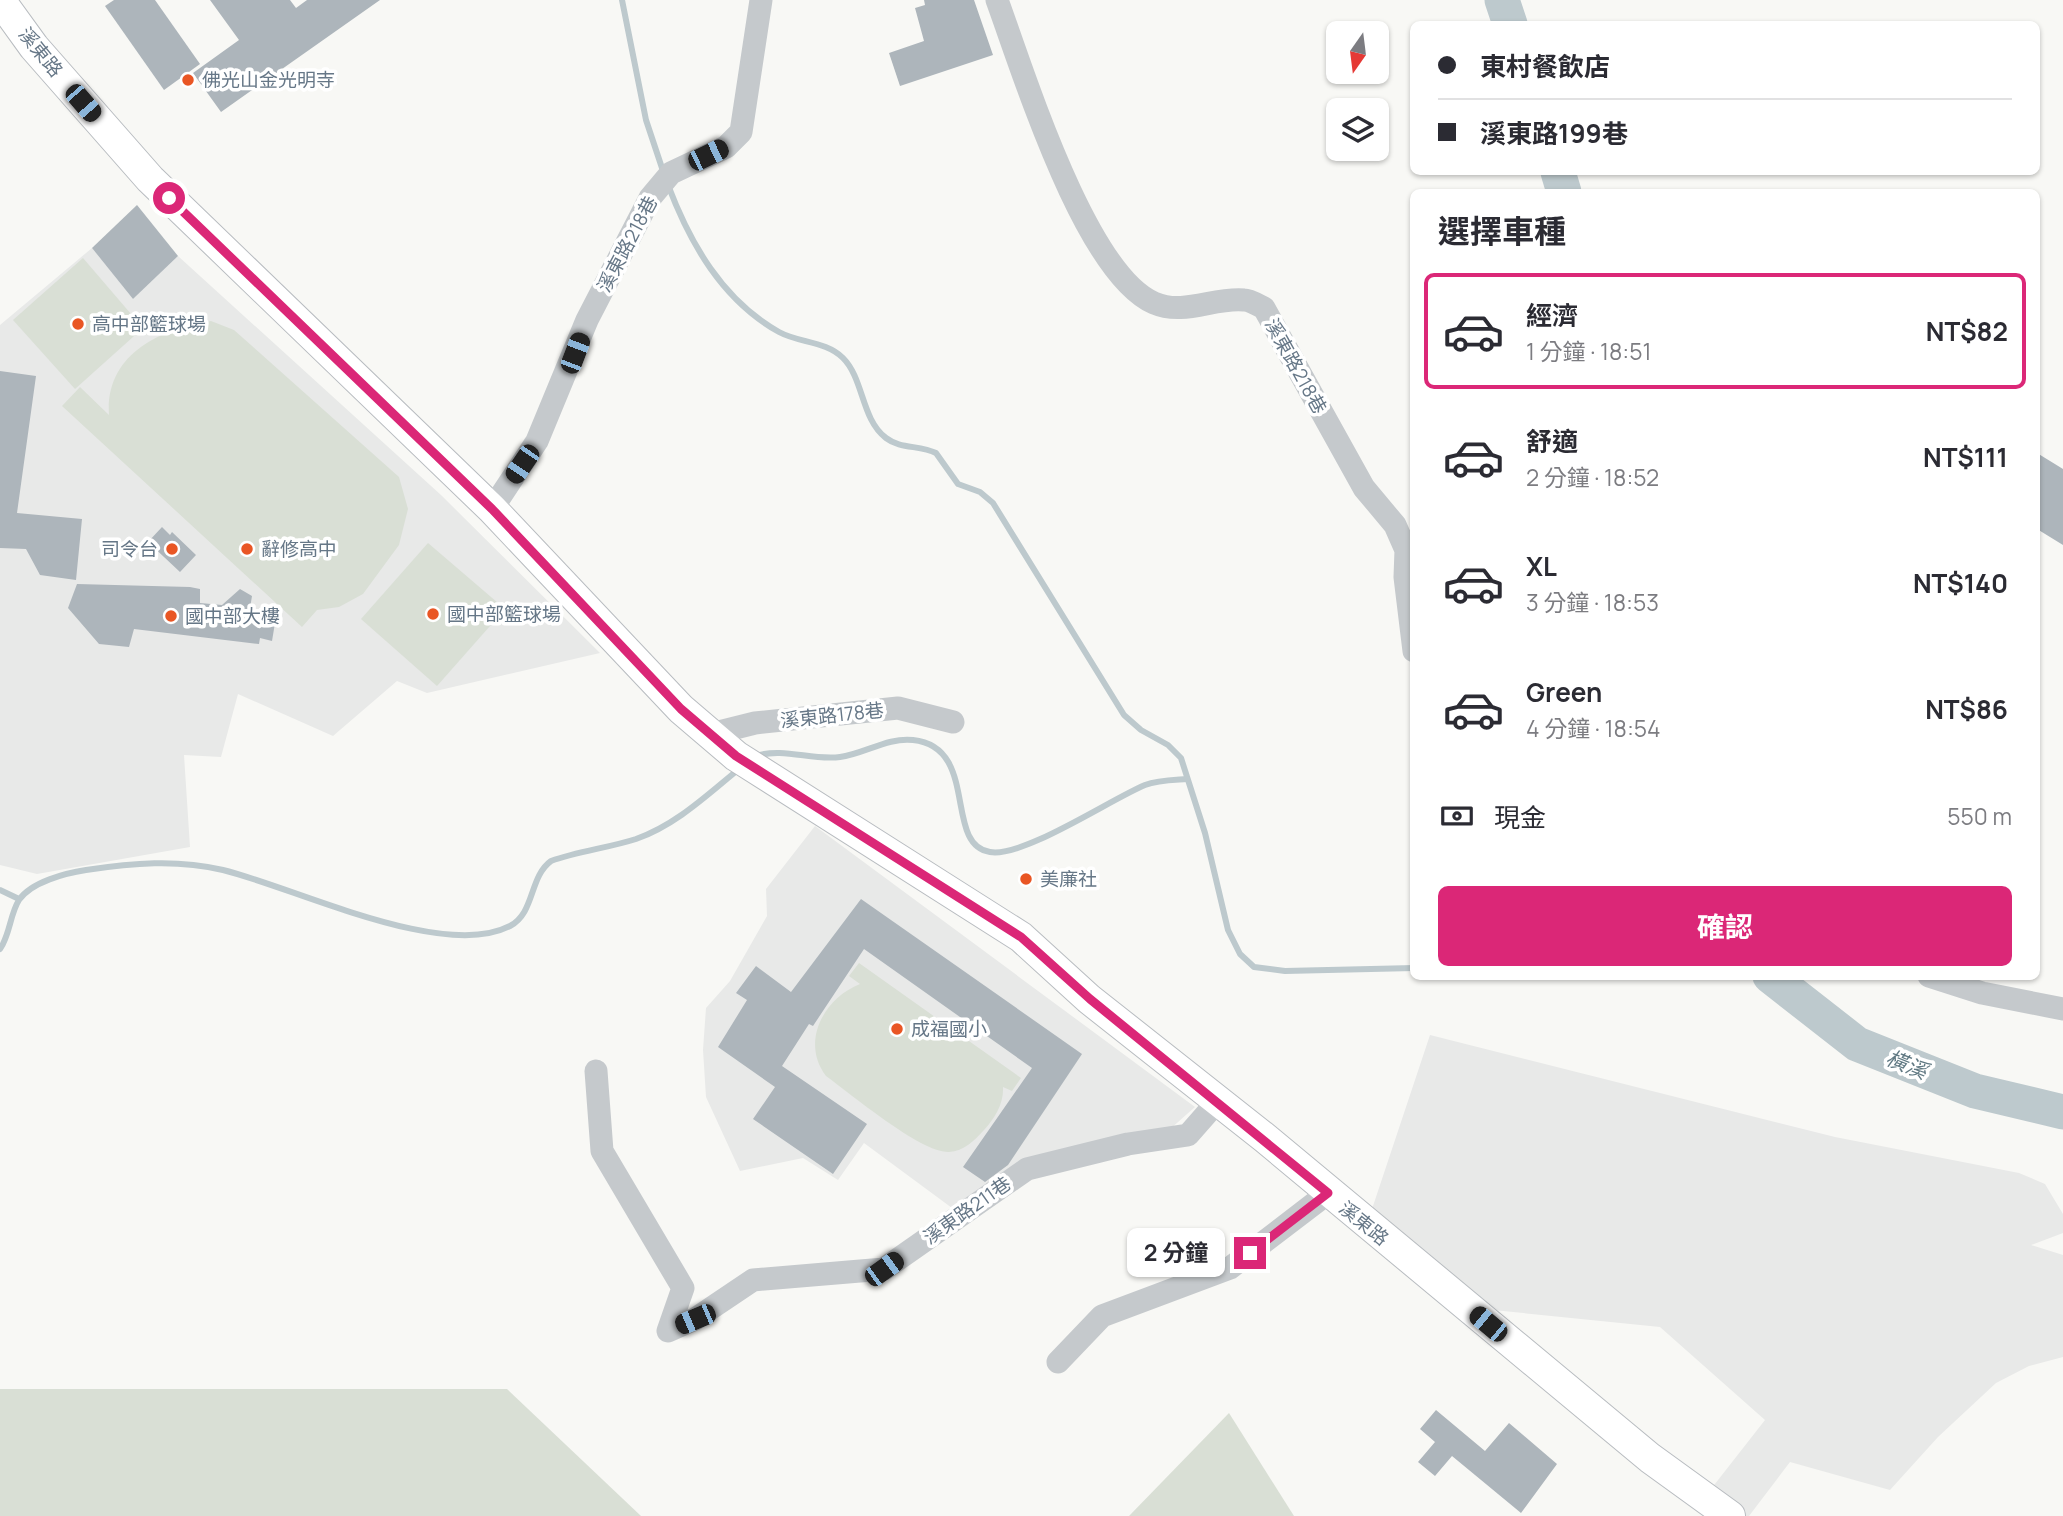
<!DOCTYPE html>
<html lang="zh-TW">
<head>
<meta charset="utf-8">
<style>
  :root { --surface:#fff; --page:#f7f7f7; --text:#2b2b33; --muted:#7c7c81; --line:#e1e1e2; --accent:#db2777 }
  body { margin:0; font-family:Manrope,"Noto Sans TC",sans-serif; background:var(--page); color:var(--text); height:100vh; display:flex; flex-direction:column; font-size:26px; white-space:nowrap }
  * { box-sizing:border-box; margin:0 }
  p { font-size:23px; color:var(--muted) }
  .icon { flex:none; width:38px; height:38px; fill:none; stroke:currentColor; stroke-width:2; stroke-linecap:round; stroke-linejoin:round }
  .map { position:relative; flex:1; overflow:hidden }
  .details { position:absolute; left:1410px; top:189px; width:630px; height:791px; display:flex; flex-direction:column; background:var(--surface); border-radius:10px; box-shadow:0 2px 5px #0004 }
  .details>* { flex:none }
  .guide { position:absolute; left:1410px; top:21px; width:630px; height:154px; border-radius:10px; box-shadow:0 2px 5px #0004; display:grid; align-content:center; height:154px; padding:0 28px; background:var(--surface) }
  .needle { width:46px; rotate:194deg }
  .tools { position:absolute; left:1326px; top:21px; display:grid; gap:14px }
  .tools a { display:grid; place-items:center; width:63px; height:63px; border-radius:10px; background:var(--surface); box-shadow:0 2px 5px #0004; font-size:35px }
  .end { position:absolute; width:32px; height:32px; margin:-16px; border:9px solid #db2777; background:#fff; box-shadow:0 0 0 4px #fff }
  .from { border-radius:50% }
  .bubble { position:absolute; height:49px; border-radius:10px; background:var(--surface); box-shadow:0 2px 5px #0004; font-size:23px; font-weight:700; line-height:49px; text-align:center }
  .car { position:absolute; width:21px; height:42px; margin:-21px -10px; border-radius:9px; box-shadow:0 0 5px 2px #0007; background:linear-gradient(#222 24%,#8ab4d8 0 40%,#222 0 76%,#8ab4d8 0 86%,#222 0) }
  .guide b { display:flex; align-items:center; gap:24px; height:66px; font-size:26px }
  .guide b+b { border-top:2px solid var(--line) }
  .guide i { width:18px; height:18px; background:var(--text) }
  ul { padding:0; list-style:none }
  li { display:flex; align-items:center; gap:21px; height:116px; margin:0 14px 10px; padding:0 14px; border:4px solid transparent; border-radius:10px }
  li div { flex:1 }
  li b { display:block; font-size:26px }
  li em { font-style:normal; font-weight:700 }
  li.selected { border-color:var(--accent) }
  li>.icon { width:63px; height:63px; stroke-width:1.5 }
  h2 { padding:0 28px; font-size:32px; line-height:84px }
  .pay { display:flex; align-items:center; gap:18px; height:77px; padding:0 28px; font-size:26px }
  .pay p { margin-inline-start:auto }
  .action { display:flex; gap:14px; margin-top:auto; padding:14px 28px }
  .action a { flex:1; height:80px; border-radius:10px; background:var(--accent); color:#fff; font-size:28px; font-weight:700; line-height:80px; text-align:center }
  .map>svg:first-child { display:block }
  .built { fill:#e8e9e8 }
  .green { fill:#d9dfd5 }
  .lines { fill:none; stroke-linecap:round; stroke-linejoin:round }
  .stream { stroke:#bdc9cd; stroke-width:6 }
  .river { stroke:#bdc9cd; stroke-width:35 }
  .building { fill:#adb5bb }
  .major-casing { stroke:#b8bcc0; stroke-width:32 }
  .minor { stroke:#c5c9cc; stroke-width:23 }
  .major { stroke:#fff; stroke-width:30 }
  .route { stroke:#db2777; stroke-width:9 }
  .poi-dot { fill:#e95624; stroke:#fff; stroke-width:2.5 }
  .labels { text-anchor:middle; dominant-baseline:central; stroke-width:7; stroke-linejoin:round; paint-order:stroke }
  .street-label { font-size:19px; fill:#667787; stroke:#fff }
  .poi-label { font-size:19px; fill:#667787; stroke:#fff; text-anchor:start }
  .water-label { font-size:21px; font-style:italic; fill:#617983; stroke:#fff }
</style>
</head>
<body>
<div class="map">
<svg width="2063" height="1516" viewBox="0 0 2063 1516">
  <rect width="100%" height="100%" fill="#f8f8f5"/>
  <!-- built -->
  <g class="built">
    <path d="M 92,248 L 133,299 L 178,256 L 441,495 L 600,653 L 427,693 L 397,681 L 333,736 L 238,694 L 221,757 L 184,755 L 190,847 L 37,874 L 0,865 L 0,325 Z"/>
    <path d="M 815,826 L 1195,1107 L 1169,1130 L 952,1208 L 864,1143 L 838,1180 L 803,1158 L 740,1171 L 706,1097 L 703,1050 L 706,1008 L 730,981 L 767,916 L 766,889 Z"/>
    <path d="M 1430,1035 L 1835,1137 L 2019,1173 L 2045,1184 L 2063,1214 L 2063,1233 L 2031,1245 L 2063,1255 L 2063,1357 L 2029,1366 L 1996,1383 L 1938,1437 L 1890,1490 L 1790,1462 L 1749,1516 L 1744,1516 L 1711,1489 L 1765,1420 L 1660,1327 L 1493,1310 L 1371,1212 Z"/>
  </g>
  <!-- green -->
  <g class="green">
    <path d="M 83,258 L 143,328 L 75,389 L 13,320 Z"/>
    <path d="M 211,321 L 234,330 L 399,477 L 408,509 L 399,545 L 363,594 L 339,607 L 317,610 L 302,627 L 62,406 L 80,387 L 109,415 C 105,355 159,329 211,321 Z"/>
    <path d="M 428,543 L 505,609 L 437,686 L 361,619 Z"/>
    <path d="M 859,963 L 1021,1078 L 1012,1091 L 1003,1087 C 1004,1103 995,1118 984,1130 C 974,1141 964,1151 949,1152 C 921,1153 851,1094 826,1076 C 800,1042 824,998 860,984 L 849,976 Z"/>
    <path d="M 0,1389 L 507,1389 L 641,1516 L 0,1516 Z"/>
    <path d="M 1229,1413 L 1294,1516 L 1129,1516 Z"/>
  </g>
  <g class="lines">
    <!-- stream -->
    <g class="stream">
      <path d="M 622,0 L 646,120 L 664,174"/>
      <path d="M 668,185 C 690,243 722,300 779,332 C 799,343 826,341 843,358 C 864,379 861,419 886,438 C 900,449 920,445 936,453 L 958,484 L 980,492 L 993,503 L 1124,715 L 1141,730 L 1168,745 L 1181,758 L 1205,833 L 1228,930 L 1240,954 L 1254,967 L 1285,971 L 1414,968"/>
      <path d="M 756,756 C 784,747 812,761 840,757 C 864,754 888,737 913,740 C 980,747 943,845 990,852 C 1023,858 1111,799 1145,785 C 1158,780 1174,780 1187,779"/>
      <path d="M 0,890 L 19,899"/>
      <path d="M 0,949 C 10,935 10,914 19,900 C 31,882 66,873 86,870 C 132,863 177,859 223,870 C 293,887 444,961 510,926 C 535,913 529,877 551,861 C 579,851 608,848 636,839 C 676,825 707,795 739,769"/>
    </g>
    <!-- river -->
    <g class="river">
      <path d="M 1502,0 L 1510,24"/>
      <path d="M 1558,172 L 1564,192"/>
      <path d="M 1770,976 L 1857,1044 L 1975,1091 L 2063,1112"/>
    </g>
  </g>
  <!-- building -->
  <g class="building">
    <path d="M 114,0 L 155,0 L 200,64 L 164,90 L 105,6 Z"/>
    <path d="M 210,0 L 290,0 L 296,8 L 307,0 L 380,0 L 221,112 L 193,73 L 239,40 Z"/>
    <path d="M 924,0 L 974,0 L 993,55 L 900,86 L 889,53 L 924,41 L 915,8 L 925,5 Z"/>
    <path d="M 137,205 L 178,256 L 133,299 L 92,248 Z"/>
    <path d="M 0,371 L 36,376 L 17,513 L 82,519 L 76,580 L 40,575 L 26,549 L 0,548 Z"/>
    <path d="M 2037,453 L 2063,469 L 2063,545 L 2037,529 Z"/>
    <path d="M 162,527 L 170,535 L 172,532 L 196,555 L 180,572 L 148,542 Z"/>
    <path d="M 77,584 L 190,587 L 200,589 L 200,603 L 222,605 L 240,589 L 252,596 L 250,608 L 269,612 L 266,620 L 275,623 L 272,641 L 260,638 L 259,644 L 134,629 L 129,647 L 99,644 L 68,608 Z"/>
    <path d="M 861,899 L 1082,1054 L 1008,1165 L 985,1182 L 963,1167 L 1032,1068 L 864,949 L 813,1026 L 809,1024 L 782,1066 L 867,1124 L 833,1174 L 753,1119 L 775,1087 L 718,1047 L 747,1000 L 736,993 L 756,966 L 791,992 Z"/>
    <path d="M 1436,1410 L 1485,1451 L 1509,1423 L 1557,1464 L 1521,1513 L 1452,1456 L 1435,1476 L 1418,1462 L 1435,1442 L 1420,1429 Z"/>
  </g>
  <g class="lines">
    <defs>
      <path id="major" d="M 0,0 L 34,47 L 150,179 L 492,509 L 681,709 L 736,756 L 1021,937 L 1089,999 L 1265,1138 L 1650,1458 L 1730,1516"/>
    </defs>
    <!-- major casing -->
    <use href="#major" class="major-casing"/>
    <!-- minor -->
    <g class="minor">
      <path d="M 997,0 C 1023,71 1085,273 1154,303 C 1184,316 1214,297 1244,300 C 1250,300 1258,305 1264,308 L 1364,488 L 1395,525 L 1406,550 L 1405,577 L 1414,651"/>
      <path d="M 492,509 L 537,441 L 587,320 L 650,198 L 671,173 L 726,147 L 741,132 L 761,0"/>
      <path d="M 711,734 L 755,723 L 898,708 L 953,722"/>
      <path d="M 1929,976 L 1982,993 L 2063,1009"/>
      <path d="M 596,1071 L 602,1151 L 683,1288 L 668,1331 L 695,1319 L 753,1280 L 884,1269 L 1027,1169 L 1128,1144 L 1188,1135 L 1217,1102"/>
      <path d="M 1058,1362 L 1102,1316 L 1230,1268 L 1328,1193"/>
    </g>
    <!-- major -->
    <use href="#major" class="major"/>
  </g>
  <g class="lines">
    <!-- route -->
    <path class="route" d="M 169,198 L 492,509 L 681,709 L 736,756 L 1021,937 L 1090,999 L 1328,1193 L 1250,1253"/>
  </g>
  <!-- markers -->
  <g class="poi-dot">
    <circle cx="188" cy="80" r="7"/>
    <circle cx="78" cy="324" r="7"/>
    <circle cx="172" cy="549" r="7"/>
    <circle cx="247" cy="549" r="7"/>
    <circle cx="433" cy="614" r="7"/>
    <circle cx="171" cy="616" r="7"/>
    <circle cx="1026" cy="879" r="7"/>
    <circle cx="897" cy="1029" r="7"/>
  </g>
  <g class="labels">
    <!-- street labels -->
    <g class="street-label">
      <text transform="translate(41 52) rotate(51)">溪東路</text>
      <text transform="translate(627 244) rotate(-62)">溪東路218巷</text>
      <text transform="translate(1296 366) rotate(61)">溪東路218巷</text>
      <text transform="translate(832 715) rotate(-6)">溪東路178巷</text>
      <text transform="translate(967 1210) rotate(-35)">溪東路211巷</text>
      <text transform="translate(1364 1223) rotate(39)">溪東路</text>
    </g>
    <!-- poi labels -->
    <g class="poi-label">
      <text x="202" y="80">佛光山金光明寺</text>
      <text x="92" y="324">高中部籃球場</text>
      <text x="158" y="549" text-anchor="end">司令台</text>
      <text x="261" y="549">辭修高中</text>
      <text x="447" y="614">國中部籃球場</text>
      <text x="185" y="616">國中部大樓</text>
      <text x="1040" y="879">美廉社</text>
      <text x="911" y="1029">成福國小</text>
    </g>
    <!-- water labels -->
    <g class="water-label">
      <text transform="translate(1907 1064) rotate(22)">橫溪</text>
    </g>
  </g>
</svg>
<div class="tools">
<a><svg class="needle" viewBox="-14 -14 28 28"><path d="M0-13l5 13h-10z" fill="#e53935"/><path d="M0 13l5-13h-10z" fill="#7c7c81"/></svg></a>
<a><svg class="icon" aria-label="layers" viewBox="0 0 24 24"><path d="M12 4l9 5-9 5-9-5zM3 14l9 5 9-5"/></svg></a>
</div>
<i class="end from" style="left:169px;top:198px"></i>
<i class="end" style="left:1250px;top:1253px"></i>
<div class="bubble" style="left:1127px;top:1228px;width:98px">2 分鐘</div>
<i class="car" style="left:83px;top:103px;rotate:139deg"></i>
<i class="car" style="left:708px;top:155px;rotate:64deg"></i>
<i class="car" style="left:575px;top:353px;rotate:21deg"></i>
<i class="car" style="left:522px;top:464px;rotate:214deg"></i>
<i class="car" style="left:884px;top:1269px;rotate:54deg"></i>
<i class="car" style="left:695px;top:1319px;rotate:247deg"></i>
<i class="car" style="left:1488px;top:1324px;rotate:310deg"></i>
<div class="guide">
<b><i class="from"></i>東村餐飲店</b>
<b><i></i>溪東路199巷</b>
</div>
<section class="details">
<h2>選擇車種</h2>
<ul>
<li class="selected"><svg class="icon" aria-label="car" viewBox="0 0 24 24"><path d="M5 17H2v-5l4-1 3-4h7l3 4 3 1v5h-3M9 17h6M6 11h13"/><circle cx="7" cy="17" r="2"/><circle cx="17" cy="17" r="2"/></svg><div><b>經濟</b><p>1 分鐘 · 18:51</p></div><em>NT$82</em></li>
<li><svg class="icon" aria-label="car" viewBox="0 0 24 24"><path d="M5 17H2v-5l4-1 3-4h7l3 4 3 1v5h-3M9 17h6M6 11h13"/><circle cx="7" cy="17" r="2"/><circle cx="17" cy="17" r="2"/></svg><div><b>舒適</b><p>2 分鐘 · 18:52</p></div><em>NT$111</em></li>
<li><svg class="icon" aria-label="car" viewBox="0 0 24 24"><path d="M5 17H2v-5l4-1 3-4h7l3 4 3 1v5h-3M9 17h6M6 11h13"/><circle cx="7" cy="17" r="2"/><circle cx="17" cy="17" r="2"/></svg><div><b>XL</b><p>3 分鐘 · 18:53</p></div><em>NT$140</em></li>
<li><svg class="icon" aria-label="car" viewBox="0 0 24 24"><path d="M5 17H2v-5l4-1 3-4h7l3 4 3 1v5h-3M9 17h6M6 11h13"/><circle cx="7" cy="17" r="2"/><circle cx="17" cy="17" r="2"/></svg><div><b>Green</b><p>4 分鐘 · 18:54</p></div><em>NT$86</em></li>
</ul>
<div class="pay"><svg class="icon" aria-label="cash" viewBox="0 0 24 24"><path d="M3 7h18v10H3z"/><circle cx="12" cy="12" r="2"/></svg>現金<p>550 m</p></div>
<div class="action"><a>確認</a></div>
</section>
</div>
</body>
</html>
